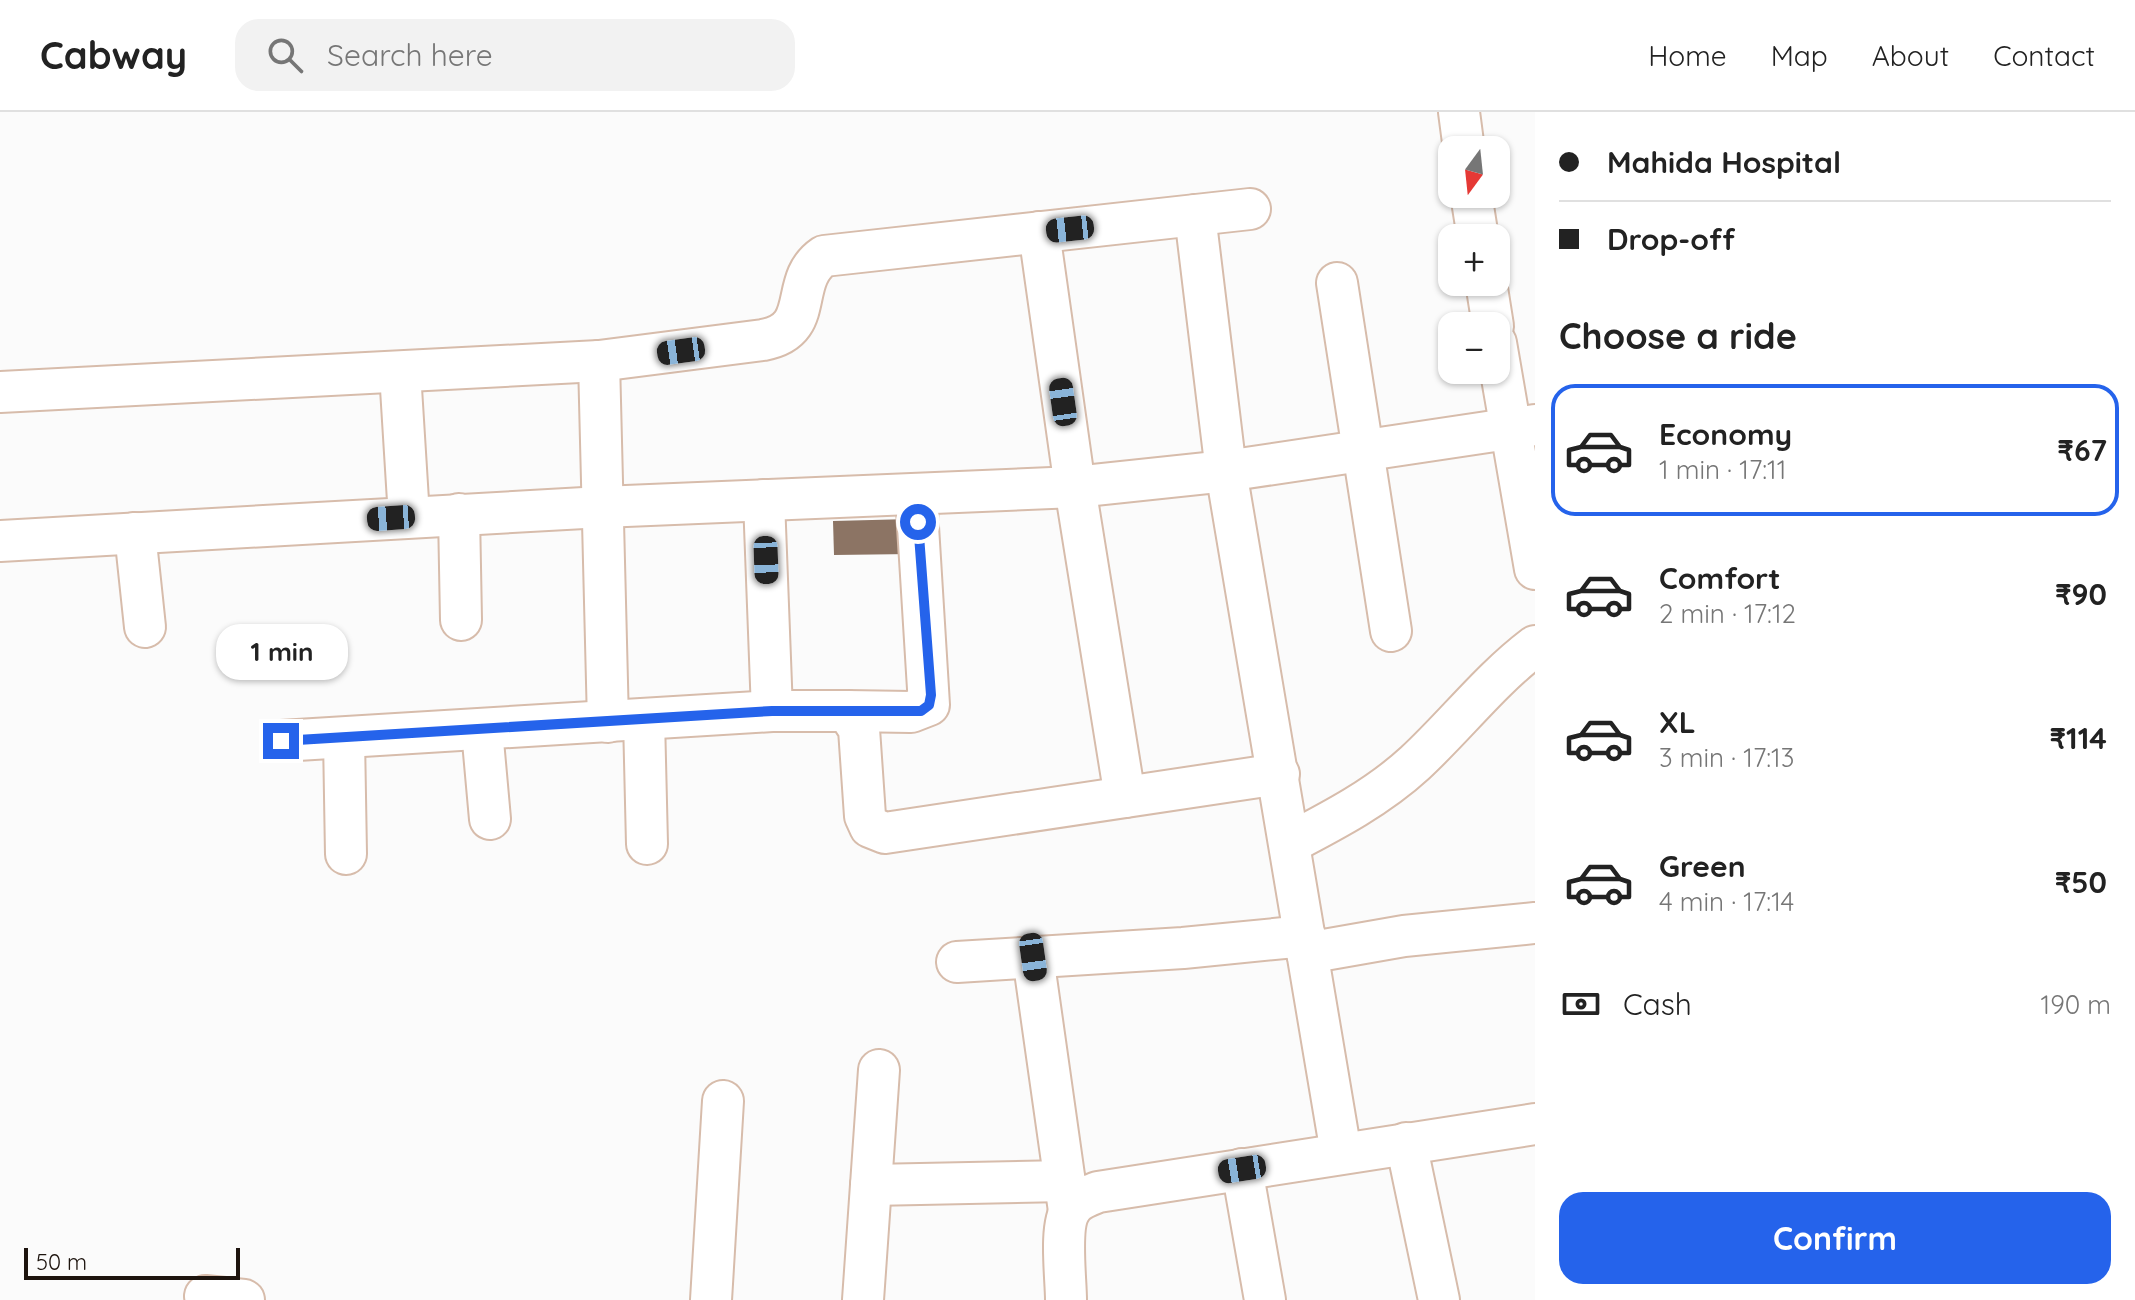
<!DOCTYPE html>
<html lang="en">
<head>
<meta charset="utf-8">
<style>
  :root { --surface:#fff; --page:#f2f2f2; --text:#222; --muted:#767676; --line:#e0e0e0; --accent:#2563eb }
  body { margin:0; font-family:Quicksand,sans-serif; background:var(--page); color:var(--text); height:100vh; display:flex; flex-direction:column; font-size:30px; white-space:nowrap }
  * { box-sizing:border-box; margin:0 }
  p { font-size:26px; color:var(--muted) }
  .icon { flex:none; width:44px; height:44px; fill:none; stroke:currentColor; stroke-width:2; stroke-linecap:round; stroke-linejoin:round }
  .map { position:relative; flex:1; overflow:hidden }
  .drawer { display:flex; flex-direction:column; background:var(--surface); width:600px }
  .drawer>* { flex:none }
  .guide { display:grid; align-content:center; height:176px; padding:0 24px; background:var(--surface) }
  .needle { width:52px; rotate:195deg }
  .buttons { position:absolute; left:1438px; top:24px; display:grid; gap:16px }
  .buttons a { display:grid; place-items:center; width:72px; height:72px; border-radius:16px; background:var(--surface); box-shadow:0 2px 6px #0004; font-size:40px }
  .scale { position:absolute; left:24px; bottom:20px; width:216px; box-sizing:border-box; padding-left:8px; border:4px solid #1d140e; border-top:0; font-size:22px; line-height:28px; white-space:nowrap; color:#1d140e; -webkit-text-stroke:6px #fbfbfb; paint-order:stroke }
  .end { position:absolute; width:36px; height:36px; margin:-18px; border:10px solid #2563eb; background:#fff; box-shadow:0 0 0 4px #fff }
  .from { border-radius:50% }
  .bubble { position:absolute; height:56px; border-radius:24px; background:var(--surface); box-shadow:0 2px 6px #0004; font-size:26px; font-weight:800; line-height:56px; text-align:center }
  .car { position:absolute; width:24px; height:48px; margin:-24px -12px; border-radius:10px; box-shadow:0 0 6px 2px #0007; background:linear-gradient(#222 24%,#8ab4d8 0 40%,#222 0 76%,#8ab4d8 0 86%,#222 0) }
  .guide b { display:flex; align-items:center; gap:28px; height:76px; font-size:30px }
  .guide b+b { border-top:2px solid var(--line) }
  .guide i { width:20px; height:20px; background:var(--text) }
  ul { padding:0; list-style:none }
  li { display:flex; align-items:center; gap:24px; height:132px; margin:0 16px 12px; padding:0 8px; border:4px solid transparent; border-radius:24px }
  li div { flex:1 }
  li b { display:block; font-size:30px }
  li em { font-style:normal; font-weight:800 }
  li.current { border-color:var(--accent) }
  li>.icon { width:72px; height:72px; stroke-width:1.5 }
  h2 { padding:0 24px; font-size:36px; line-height:96px }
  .pay { display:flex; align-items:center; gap:20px; height:88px; padding:0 24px; font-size:30px }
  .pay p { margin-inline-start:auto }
  .cta { display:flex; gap:16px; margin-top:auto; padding:16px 24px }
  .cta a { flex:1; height:92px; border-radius:24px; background:var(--accent); color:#fff; font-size:32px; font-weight:800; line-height:92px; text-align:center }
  header { display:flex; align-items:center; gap:48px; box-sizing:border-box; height:112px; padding:0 40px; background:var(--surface); border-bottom:2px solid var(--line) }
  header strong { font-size:38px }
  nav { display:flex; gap:44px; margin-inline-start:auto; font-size:28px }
  .search { width:560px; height:72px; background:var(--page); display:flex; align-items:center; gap:20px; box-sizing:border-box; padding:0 28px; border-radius:24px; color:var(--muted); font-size:30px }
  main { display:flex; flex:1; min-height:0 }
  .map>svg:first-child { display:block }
  .building { fill:#8c7464 }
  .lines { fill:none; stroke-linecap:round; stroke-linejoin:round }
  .minor-casing { stroke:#d7bcab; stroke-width:44 }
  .minor { stroke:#fff; stroke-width:40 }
  .route { stroke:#2563eb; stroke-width:10 }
</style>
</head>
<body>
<header>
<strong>Cabway</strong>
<div class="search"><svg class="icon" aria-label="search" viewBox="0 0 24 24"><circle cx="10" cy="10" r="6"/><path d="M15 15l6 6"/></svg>Search here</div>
<nav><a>Home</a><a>Map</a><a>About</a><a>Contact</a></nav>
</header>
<main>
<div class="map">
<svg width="1535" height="1188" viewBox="0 0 1535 1188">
  <rect width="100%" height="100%" fill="#fbfbfb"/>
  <!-- building -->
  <path class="building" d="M 911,407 L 912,442 L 834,443 L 833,409 Z"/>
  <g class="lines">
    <defs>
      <g id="minor">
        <path d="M 1459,0 L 1464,38"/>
        <path d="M 1471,82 L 1478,126"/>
        <path d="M 1195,103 L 1226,359 L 1341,1041"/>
        <path d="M 1039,120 L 1075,375 L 1125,685"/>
        <path d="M 1486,170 L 1493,214"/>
        <path d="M 1337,171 L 1391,519"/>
        <path d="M 1496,231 L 1535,457"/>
        <path d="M 599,249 L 608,610"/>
        <path d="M 400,260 L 409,405"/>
        <path d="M 0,280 L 599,249 L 763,228 C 818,218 787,169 824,144 L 1250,97"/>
        <path d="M 764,388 L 772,599"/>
        <path d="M 459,402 L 461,508"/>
        <path d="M 135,421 L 145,515"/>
        <path d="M 0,429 L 602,395 L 1075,375 L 1226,359 L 1535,313"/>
        <path d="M 847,599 L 911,600 L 929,593 L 916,382"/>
        <path d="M 644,607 L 647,732"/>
        <path d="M 482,618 L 490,707"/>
        <path d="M 344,626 L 346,742"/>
        <path d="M 281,629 L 772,599 L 847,599 L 859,617 L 865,704 L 870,715 L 885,721 L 1279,662"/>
        <path d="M 1290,731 C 1334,708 1378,685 1415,651 C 1456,613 1490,568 1535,534"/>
        <path d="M 1307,841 L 1404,824 L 1535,811"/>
        <path d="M 1033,845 L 1069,1099"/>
        <path d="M 957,850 L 1183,836 L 1305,824"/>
        <path d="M 1406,1031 L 1439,1188"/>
        <path d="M 1242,1057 L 1265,1188"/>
        <path d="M 871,1073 L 1065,1069"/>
        <path d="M 205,1184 L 244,1188"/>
        <path d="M 711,1188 L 723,989"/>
        <path d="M 863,1188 L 879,958"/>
        <path d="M 1066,1188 C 1066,1166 1059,1114 1071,1097 C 1077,1087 1088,1084 1098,1080 L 1535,1012"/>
      </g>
    </defs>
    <!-- minor casing -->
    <use href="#minor" class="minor-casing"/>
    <!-- minor -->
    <use href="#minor" class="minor"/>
  </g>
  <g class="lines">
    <!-- route -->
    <path class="route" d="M 281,629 L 772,599 L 921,599 L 929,593 L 931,583 L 918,410"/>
  </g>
</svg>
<div class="buttons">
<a><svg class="needle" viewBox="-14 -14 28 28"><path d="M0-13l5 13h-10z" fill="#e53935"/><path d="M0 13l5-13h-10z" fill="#767676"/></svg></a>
<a>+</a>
<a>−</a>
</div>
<div class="scale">50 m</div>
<i class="end from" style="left:918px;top:410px"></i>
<i class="end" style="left:281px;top:629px"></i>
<div class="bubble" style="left:216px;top:512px;width:132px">1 min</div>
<i class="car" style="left:1070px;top:117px;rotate:264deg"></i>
<i class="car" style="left:681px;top:239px;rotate:262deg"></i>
<i class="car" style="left:1063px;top:290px;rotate:352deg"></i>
<i class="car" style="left:391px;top:406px;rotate:266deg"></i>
<i class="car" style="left:766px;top:448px;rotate:178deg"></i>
<i class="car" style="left:1033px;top:845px;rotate:172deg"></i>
<i class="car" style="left:1242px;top:1057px;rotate:261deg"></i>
</div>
<section class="drawer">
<div class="guide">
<b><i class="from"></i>Mahida Hospital</b>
<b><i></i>Drop-off</b>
</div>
<h2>Choose a ride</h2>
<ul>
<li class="current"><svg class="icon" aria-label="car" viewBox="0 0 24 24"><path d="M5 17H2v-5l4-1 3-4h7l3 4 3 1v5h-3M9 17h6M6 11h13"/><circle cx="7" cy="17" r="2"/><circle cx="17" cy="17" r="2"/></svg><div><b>Economy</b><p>1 min · 17:11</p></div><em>₹67</em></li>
<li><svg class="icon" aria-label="car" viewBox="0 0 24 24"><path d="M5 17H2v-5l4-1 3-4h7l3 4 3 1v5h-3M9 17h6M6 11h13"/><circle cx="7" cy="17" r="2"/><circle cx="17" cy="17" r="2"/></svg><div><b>Comfort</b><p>2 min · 17:12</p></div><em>₹90</em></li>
<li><svg class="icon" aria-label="car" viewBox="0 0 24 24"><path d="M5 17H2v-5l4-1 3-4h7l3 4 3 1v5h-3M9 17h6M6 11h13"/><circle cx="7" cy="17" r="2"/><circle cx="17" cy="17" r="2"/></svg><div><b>XL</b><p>3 min · 17:13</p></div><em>₹114</em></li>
<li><svg class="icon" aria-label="car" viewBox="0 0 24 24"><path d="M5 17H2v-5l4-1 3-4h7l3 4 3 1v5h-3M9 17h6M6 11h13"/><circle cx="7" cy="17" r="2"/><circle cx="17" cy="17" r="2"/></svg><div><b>Green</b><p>4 min · 17:14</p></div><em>₹50</em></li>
</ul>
<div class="pay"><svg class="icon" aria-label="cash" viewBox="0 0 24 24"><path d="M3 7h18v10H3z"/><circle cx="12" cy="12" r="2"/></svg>Cash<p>190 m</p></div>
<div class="cta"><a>Confirm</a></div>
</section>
</main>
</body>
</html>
